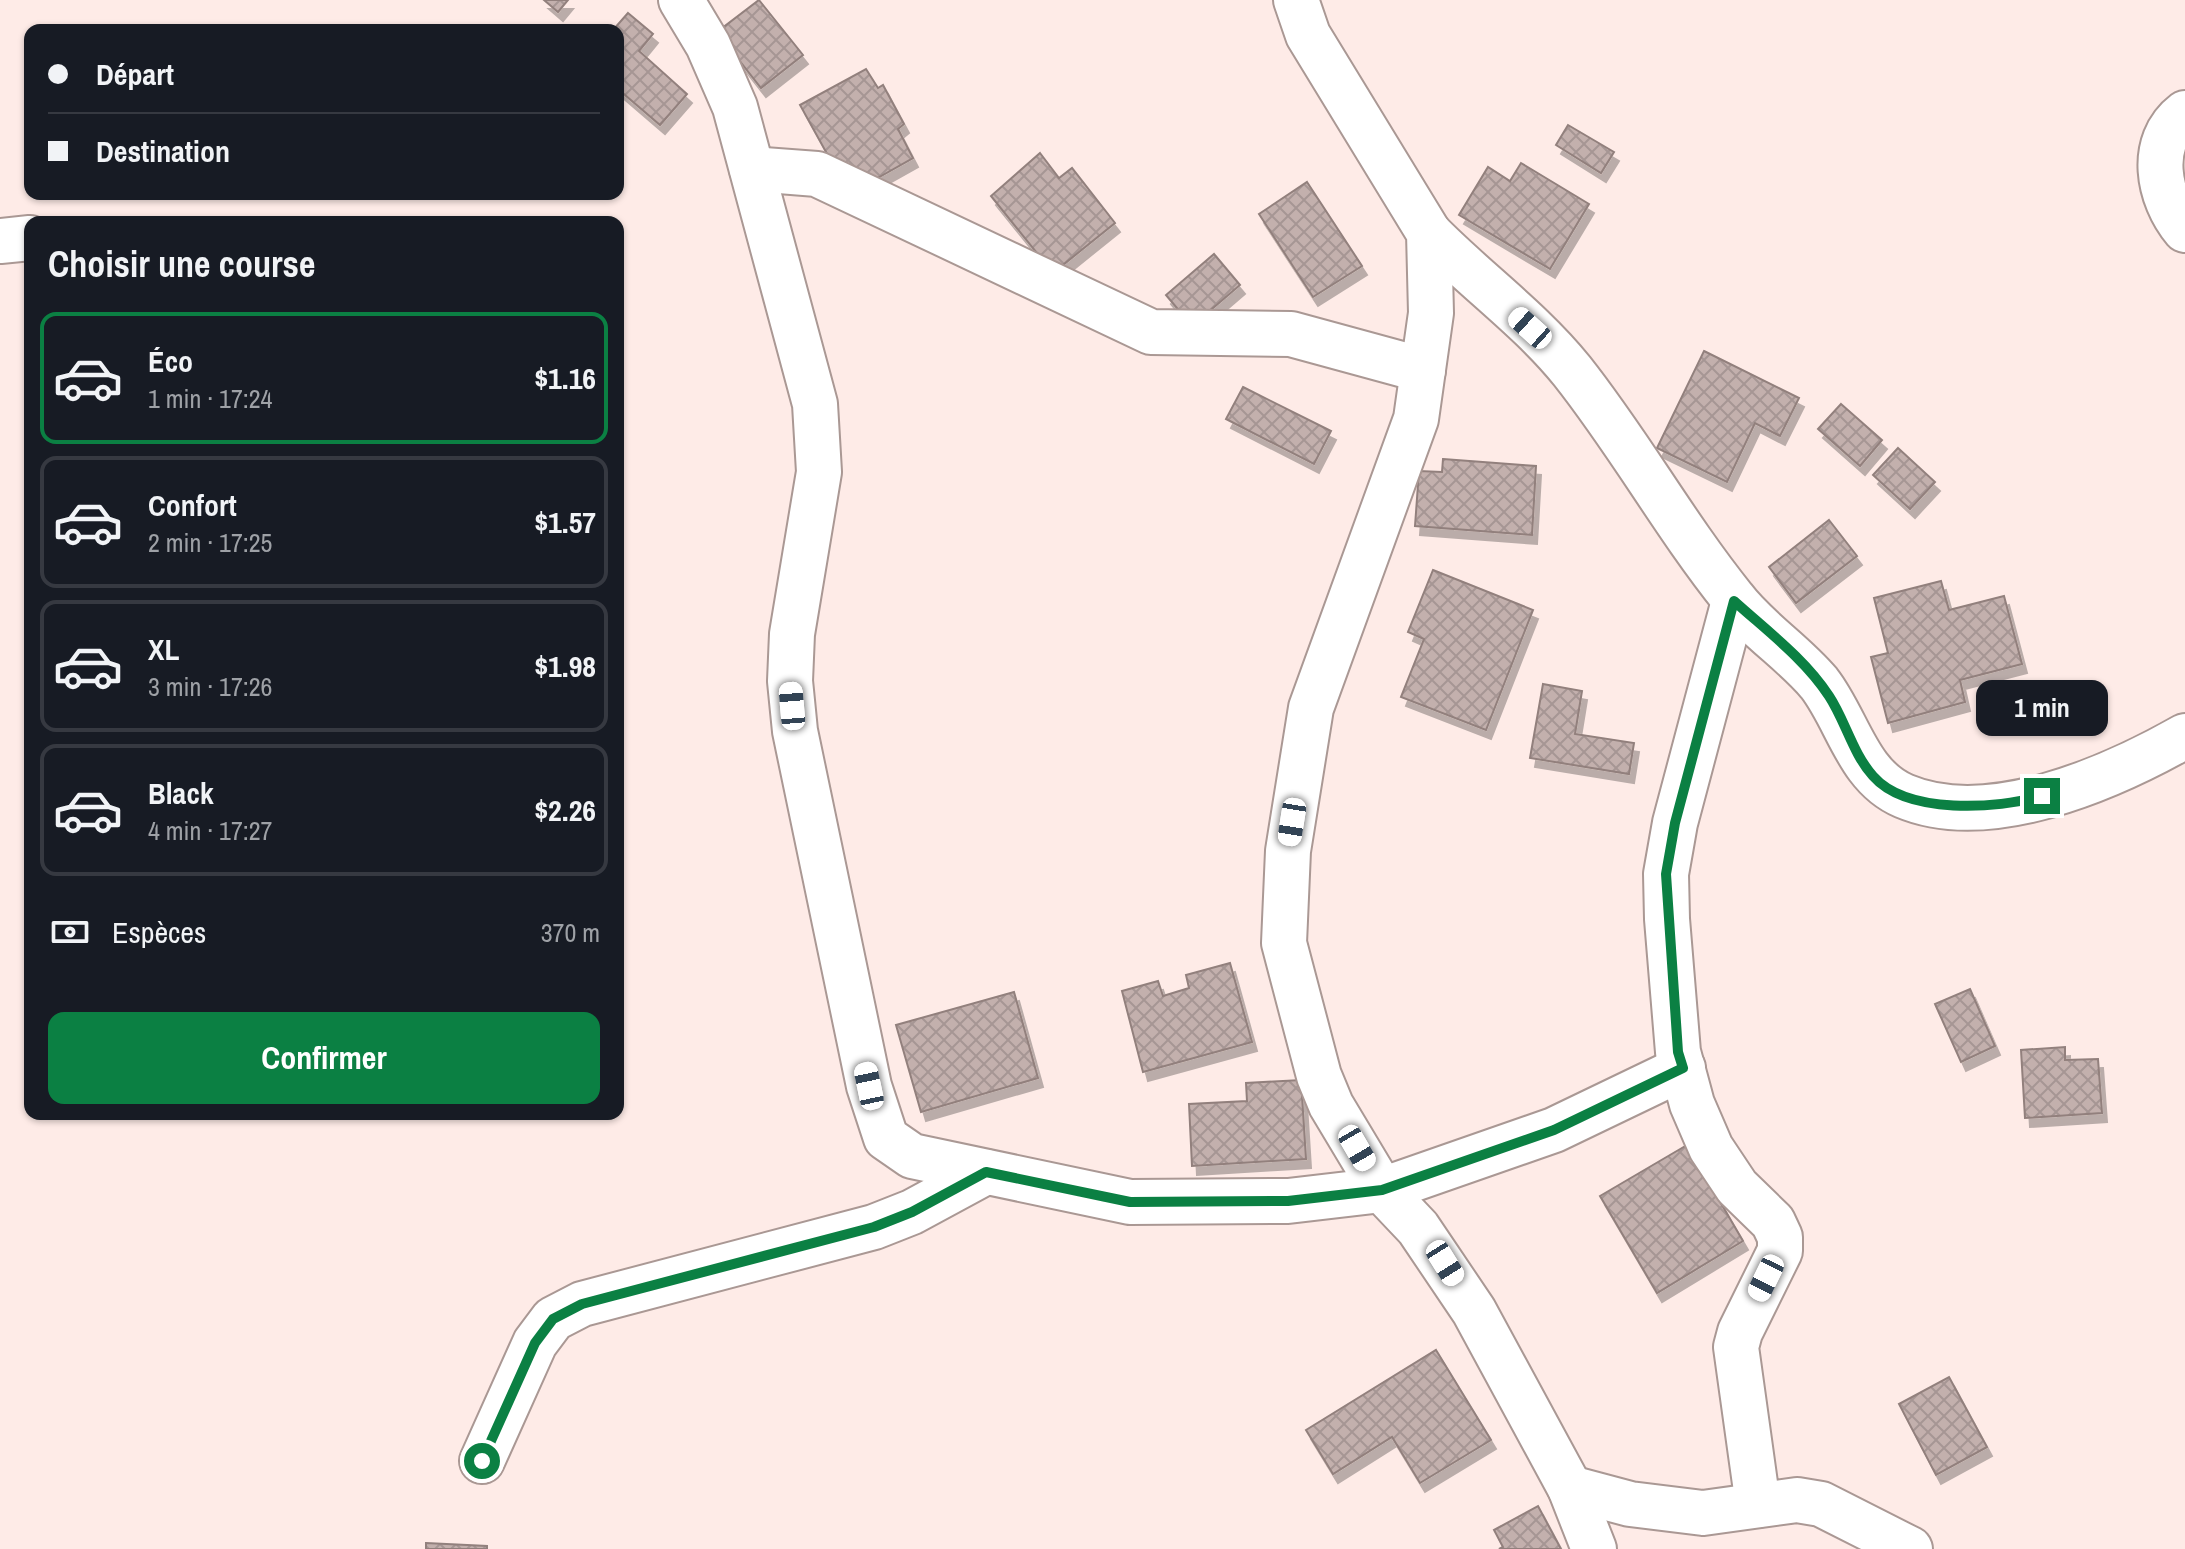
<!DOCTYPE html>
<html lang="fr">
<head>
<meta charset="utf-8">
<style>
  :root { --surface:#171b24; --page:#242831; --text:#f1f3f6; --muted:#9ea1a6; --line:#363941; --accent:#0b8043 }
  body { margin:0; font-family:"Archivo Narrow",sans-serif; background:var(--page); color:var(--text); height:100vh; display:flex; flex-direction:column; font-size:30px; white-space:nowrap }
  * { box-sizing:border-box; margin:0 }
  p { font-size:26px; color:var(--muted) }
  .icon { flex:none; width:44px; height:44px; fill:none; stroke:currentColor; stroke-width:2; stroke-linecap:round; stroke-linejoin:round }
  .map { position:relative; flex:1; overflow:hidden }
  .drawer { position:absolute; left:24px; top:216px; width:600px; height:904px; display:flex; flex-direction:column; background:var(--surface); border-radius:16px; box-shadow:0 2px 6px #0004 }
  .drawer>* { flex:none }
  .hud { position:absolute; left:24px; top:24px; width:600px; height:176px; border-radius:16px; box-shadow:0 2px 6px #0004; display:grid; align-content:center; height:176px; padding:0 24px; background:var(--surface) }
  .end { position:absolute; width:36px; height:36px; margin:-18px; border:10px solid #0b8043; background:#fff; box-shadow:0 0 0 4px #fff }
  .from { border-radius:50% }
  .bubble { position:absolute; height:56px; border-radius:16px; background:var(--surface); box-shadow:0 2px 6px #0004; font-size:26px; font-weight:800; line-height:56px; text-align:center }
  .car { position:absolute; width:24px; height:48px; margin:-24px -12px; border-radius:10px; box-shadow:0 0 6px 2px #0007; background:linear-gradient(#fff 24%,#345 0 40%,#fff 0 76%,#345 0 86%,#fff 0) }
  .hud b { display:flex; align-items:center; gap:28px; height:76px; font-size:30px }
  .hud b+b { border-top:2px solid var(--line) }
  .hud i { width:20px; height:20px; background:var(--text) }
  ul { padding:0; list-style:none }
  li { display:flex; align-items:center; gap:24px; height:132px; margin:0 16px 12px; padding:0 8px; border:4px solid var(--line); border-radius:16px }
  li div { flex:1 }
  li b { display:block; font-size:30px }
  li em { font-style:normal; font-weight:800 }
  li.active { border-color:var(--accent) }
  li>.icon { width:72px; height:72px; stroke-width:1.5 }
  h2 { padding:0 24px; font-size:36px; line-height:96px }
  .pay { display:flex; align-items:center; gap:20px; height:88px; padding:0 24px; font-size:30px }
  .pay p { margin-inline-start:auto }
  .button { display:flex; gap:16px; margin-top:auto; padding:16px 24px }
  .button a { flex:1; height:92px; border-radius:16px; background:var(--accent); color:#fff; font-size:32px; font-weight:800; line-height:92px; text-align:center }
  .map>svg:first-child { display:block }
  .building { fill:url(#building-cross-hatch); stroke:#92807d; stroke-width:2; filter:url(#shadow) }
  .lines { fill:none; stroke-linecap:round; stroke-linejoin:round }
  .minor-casing { stroke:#aa9894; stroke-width:48 }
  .minor { stroke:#fff; stroke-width:44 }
  .route { stroke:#0b8043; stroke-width:10 }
</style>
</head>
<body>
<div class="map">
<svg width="2185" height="1549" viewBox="0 0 2185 1549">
  <defs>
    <pattern id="building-cross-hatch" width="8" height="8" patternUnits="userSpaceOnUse" patternTransform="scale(2)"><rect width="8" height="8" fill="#c3b0ad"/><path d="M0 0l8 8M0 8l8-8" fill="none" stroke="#a69694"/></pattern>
    <filter id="shadow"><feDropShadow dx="5" dy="9" stdDeviation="0" flood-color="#0004"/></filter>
  </defs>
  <rect width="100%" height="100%" fill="#feebe7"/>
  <!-- building -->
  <g class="building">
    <path d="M 544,0 L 568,0 L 558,12 Z"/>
    <path d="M 759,0 L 803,55 L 761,88 L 717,32 Z"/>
    <path d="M 628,13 L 653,34 L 639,51 L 687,94 L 660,125 L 618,89 L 618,30 L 613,30 Z"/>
    <path d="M 866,69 L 878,88 L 883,85 L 904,124 L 898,129 L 913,158 L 867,184 L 836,170 L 800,105 Z"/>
    <path d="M 1568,125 L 1614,152 L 1601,173 L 1556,145 Z"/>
    <path d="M 1040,153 L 1059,178 L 1072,168 L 1115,223 L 1053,273 L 991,196 Z"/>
    <path d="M 1521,163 L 1589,204 L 1550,269 L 1459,215 L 1488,167 L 1510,181 Z"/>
    <path d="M 1307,182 L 1362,266 L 1313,297 L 1259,214 Z"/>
    <path d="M 1214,254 L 1240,285 L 1192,326 L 1166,295 Z"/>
    <path d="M 1704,351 L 1799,398 L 1780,436 L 1755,423 L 1727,482 L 1657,448 Z"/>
    <path d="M 1243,387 L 1331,431 L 1314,464 L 1226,419 Z"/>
    <path d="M 1841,404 L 1882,440 L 1860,466 L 1818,429 Z"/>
    <path d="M 1898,448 L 1935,482 L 1910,509 L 1873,475 Z"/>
    <path d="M 1443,459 L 1536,466 L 1532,535 L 1415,526 L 1419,471 L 1442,472 Z"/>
    <path d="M 1829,520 L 1857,556 L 1796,603 L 1769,567 Z"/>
    <path d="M 1433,570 L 1533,610 L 1486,730 L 1401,697 L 1424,639 L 1408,632 Z"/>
    <path d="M 1941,581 L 1949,610 L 2004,596 L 2022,664 L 1960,680 L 1965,702 L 1888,723 L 1871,657 L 1888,653 L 1874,598 Z"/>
    <path d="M 1543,684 L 1582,691 L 1575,734 L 1634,743 L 1629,774 L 1530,758 Z"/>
    <path d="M 1230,963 L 1252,1042 L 1143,1072 L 1122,991 L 1158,981 L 1163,996 L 1189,988 L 1186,975 Z"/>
    <path d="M 1970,989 L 1995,1046 L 1961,1062 L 1935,1004 Z"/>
    <path d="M 1014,992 L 1038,1078 L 921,1112 L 896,1025 Z"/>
    <path d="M 2065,1047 L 2065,1060 L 2098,1059 L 2102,1113 L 2025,1118 L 2021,1050 Z"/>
    <path d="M 1301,1080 L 1306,1159 L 1192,1166 L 1189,1104 L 1247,1101 L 1246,1083 Z"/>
    <path d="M 1687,1145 L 1743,1241 L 1657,1293 L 1600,1196 Z"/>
    <path d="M 1436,1350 L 1491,1440 L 1420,1483 L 1392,1437 L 1333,1474 L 1306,1430 Z"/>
    <path d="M 1949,1377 L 1987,1447 L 1936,1475 L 1899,1404 Z"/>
    <path d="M 1538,1506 L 1561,1549 L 1499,1549 L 1503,1547 L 1494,1530 Z"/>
    <path d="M 426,1543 L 487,1546 L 487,1549 L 426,1549 Z"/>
  </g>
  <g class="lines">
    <defs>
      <g id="minor">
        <path d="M 681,0 L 708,45 L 735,107 L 815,404 L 819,472 L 792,634 L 790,681 L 795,731 L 869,1086 L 886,1138 L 912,1156 L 1130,1202 L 1288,1201 L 1382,1190 L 1554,1130 L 1683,1068"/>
        <path d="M 1296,0 L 1308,35 L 1429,233 L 1431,313 L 1416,419 L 1311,708 L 1288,851 L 1284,943 L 1319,1076 L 1331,1105 L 1382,1190 L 1418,1228 L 1474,1311 L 1570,1488 L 1594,1549"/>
        <path d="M 2185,113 C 2147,142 2158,198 2185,230"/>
        <path d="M 752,169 L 817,174 L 1151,332 L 1291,334 L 1423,370"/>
        <path d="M 1429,233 C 1475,280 1531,320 1572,371 C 1630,444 1675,526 1733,598 C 1757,630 1793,652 1819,683 C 1848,720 1857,776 1904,796 C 1989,832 2111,778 2185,736"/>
        <path d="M 0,241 L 30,238"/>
        <path d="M 1734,601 L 1675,823 L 1666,874 L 1667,919 L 1678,1052 L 1692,1104 L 1711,1148 L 1737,1187 L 1773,1222 L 1780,1237 L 1780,1251 L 1740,1332 L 1736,1347 L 1758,1505"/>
        <path d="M 482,1461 L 535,1343 L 553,1319 L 582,1304 L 874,1227 L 912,1212 L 986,1172"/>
        <path d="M 1570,1488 L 1630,1504 L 1703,1513 L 1797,1500 L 1821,1504 L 1910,1549"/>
      </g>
    </defs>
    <!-- minor casing -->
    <use href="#minor" class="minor-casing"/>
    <!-- minor -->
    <use href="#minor" class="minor"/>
  </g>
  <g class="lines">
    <!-- route -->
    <path class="route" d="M 482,1461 L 535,1343 L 553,1319 L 582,1304 L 874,1227 L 912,1212 L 986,1172 L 1130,1202 L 1288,1201 L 1382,1190 L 1554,1130 L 1683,1068 L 1678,1052 L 1666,874 L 1675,823 L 1734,601 C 1766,630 1805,659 1829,696 C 1845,720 1853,754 1873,776 C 1907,815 1997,809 2042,796"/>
  </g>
</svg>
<i class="end from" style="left:482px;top:1461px"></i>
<i class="end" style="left:2042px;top:796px"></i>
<div class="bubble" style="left:1976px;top:680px;width:132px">1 min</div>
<i class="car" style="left:1530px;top:328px;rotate:312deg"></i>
<i class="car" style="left:792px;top:706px;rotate:355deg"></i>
<i class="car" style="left:1292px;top:822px;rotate:189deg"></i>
<i class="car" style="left:869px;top:1086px;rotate:348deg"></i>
<i class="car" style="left:1357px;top:1148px;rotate:150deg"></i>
<i class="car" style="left:1445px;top:1263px;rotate:148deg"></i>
<i class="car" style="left:1766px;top:1278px;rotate:206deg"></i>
<div class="hud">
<b><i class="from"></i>Départ</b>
<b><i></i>Destination</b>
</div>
<section class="drawer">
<h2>Choisir une course</h2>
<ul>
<li class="active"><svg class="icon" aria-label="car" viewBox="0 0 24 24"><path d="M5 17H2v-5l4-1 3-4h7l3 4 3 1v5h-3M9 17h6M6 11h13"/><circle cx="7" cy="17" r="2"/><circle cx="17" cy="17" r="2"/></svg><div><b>Éco</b><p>1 min · 17:24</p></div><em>$1.16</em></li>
<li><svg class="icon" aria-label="car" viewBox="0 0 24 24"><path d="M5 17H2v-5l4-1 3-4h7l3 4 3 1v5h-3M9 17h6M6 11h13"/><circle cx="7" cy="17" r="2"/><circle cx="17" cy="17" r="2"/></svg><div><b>Confort</b><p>2 min · 17:25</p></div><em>$1.57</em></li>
<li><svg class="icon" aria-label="car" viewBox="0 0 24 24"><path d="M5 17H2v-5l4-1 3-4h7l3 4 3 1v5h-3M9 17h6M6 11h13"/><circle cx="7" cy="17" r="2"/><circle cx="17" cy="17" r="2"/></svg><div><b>XL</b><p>3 min · 17:26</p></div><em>$1.98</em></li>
<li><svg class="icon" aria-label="car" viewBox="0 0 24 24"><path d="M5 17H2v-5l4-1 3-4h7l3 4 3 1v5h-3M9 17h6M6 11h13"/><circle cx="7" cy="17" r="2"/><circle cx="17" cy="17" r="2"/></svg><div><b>Black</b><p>4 min · 17:27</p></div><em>$2.26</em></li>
</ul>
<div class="pay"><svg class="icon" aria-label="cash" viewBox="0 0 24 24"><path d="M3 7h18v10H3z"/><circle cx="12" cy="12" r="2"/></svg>Espèces<p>370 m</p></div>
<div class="button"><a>Confirmer</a></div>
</section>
</div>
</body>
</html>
